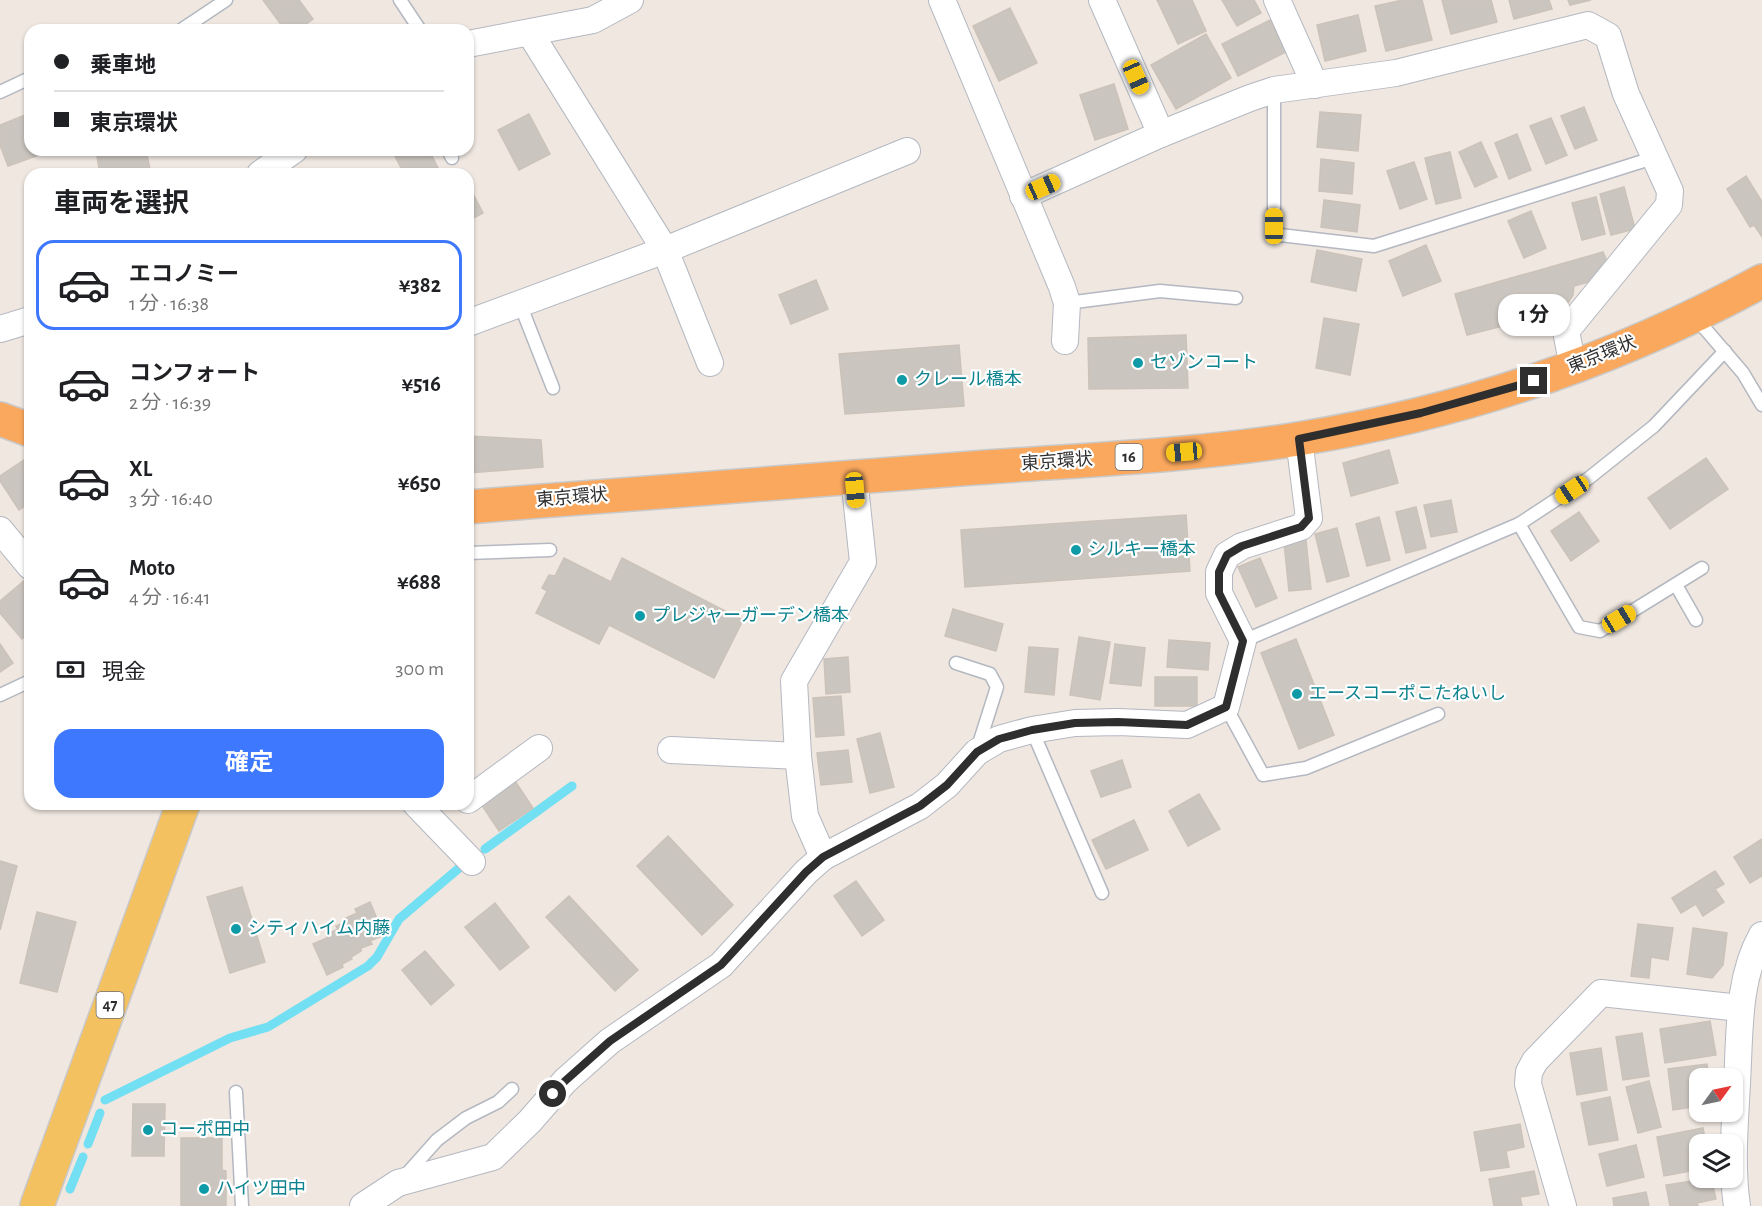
<!DOCTYPE html>
<html lang="ja">
<head>
<meta charset="utf-8">
<style>
  :root { --surface:#fff; --page:#f6f6f6; --text:#202124; --muted:#757577; --line:#e0e0e0; --accent:#3e78fe }
  body { margin:0; font-family:"Alegreya Sans","Noto Sans JP",sans-serif; background:var(--page); color:var(--text); height:100vh; display:flex; flex-direction:column; font-size:22px; white-space:nowrap }
  * { box-sizing:border-box; margin:0 }
  p { font-size:20px; color:var(--muted) }
  .icon { flex:none; width:33px; height:33px; fill:none; stroke:currentColor; stroke-width:2; stroke-linecap:round; stroke-linejoin:round }
  .map { position:relative; flex:1; overflow:hidden }
  .side { position:absolute; left:24px; top:168px; width:450px; height:642px; display:flex; flex-direction:column; background:var(--surface); border-radius:18px; box-shadow:0 2px 4px #0004 }
  .side>* { flex:none }
  .guide { position:absolute; left:24px; top:24px; width:450px; height:132px; border-radius:18px; box-shadow:0 2px 4px #0004; display:grid; align-content:center; height:132px; padding:0 30px; background:var(--surface) }
  .needle { width:39px; rotate:57deg }
  .buttons { position:absolute; left:1689px; top:1068px; display:grid; gap:12px }
  .buttons a { display:grid; place-items:center; width:54px; height:54px; border-radius:12px; background:var(--surface); box-shadow:0 2px 4px #0004; font-size:30px }
  .end { position:absolute; width:27px; height:27px; margin:-14px; border:8px solid #2e2e2e; background:#fff; box-shadow:0 0 0 3px #fff }
  .from { border-radius:50% }
  .bubble { position:absolute; height:42px; border-radius:18px; background:var(--surface); box-shadow:0 2px 4px #0004; font-size:20px; font-weight:700; line-height:42px; text-align:center }
  .car { position:absolute; width:18px; height:36px; margin:-18px -9px; border-radius:8px; box-shadow:0 0 4px 2px #0007; background:linear-gradient(#f5c518 24%,#345 0 40%,#f5c518 0 76%,#345 0 86%,#f5c518 0) }
  .guide b { display:flex; align-items:center; gap:21px; height:57px; font-size:22px }
  .guide b+b { border-top:2px solid var(--line) }
  .guide i { width:15px; height:15px; background:var(--text) }
  ul { padding:0; list-style:none }
  li { display:flex; align-items:center; gap:18px; height:90px; margin:0 12px 9px; padding:0 18px; border:3px solid transparent; border-radius:18px }
  li div { flex:1 }
  li b { display:block; font-size:22px }
  li em { font-style:normal; font-weight:700 }
  li.on { border-color:var(--accent) }
  li>.icon { width:54px; height:54px; stroke-width:1.5 }
  h2 { padding:0 30px; font-size:27px; line-height:72px }
  .pay { display:flex; align-items:center; gap:15px; height:66px; padding:0 30px; font-size:22px }
  .pay p { margin-inline-start:auto }
  .button { display:flex; gap:12px; margin-top:auto; padding:12px 30px }
  .button a { flex:1; height:69px; border-radius:18px; background:var(--accent); color:#fff; font-size:24px; font-weight:700; line-height:69px; text-align:center }
  .map>svg:first-child { display:block }
  .lines { fill:none; stroke-linecap:round; stroke-linejoin:round }
  .stream { stroke:#73dff2; stroke-width:9 }
  .building { fill:#cbc5bf; stroke:#cbc3b9; stroke-width:1.5 }
  .service-casing { stroke:#b4b8c1; stroke-width:15 }
  .minor-casing { stroke:#b4b8c1; stroke-width:28 }
  .primary-casing { stroke:#c9c9c9; stroke-width:36 }
  .trunk-casing { stroke:#c9c9c9; stroke-width:36 }
  .service { stroke:#fff; stroke-width:12 }
  .minor { stroke:#fff; stroke-width:26 }
  .primary { stroke:#f4c160; stroke-width:33 }
  .trunk { stroke:#faa85e; stroke-width:33 }
  .route { stroke:#2e2e2e; stroke-width:8 }
  .culture-dot { fill:#0f9aa8; stroke:#fff; stroke-width:2 }
  .labels { text-anchor:middle; dominant-baseline:central; stroke-width:4.5; stroke-linejoin:round; paint-order:stroke }
  .shield { fill:#fff; stroke:#6d6d6d; stroke-width:1.5 }
  .shield-label { font-size:16px; font-weight:bold; fill:#2e2e2e }
  .street-label { font-size:18px; fill:#2e2e2e; stroke:#fff }
  .culture-label { font-size:18px; fill:#0d838f; stroke:#fff; text-anchor:start }
</style>
</head>
<body>
<div class="map">
<svg width="1762" height="1206" viewBox="0 0 1762 1206">
  <rect width="100%" height="100%" fill="#efe7e0"/>
  <g class="lines">
    <!-- stream -->
    <g class="stream">
      <path d="M 485,849 L 572,786"/>
      <path d="M 105,1100 L 230,1038 L 268,1027 L 368,966 L 377,957 L 399,919 L 458,869"/>
      <path d="M 88,1144 L 100,1113"/>
      <path d="M 70,1189 L 83,1157"/>
    </g>
  </g>
  <!-- building -->
  <g class="building">
    <path d="M 263,0 L 299,0 L 313,19 L 298,30 L 285,30 Z"/>
    <path d="M 1157,0 L 1192,0 L 1206,31 L 1178,44 Z"/>
    <path d="M 1222,0 L 1254,0 L 1261,13 L 1237,26 Z"/>
    <path d="M 1403,0 L 1422,0 L 1432,40 L 1386,51 L 1375,6 Z"/>
    <path d="M 1442,0 L 1491,0 L 1497,22 L 1451,34 Z"/>
    <path d="M 1509,0 L 1549,0 L 1552,9 L 1514,19 Z"/>
    <path d="M 1568,0 L 1591,0 L 1570,5 Z"/>
    <path d="M 1010,8 L 1037,63 L 999,81 L 973,26 Z"/>
    <path d="M 1358,15 L 1366,51 L 1325,61 L 1317,25 Z"/>
    <path d="M 1270,20 L 1286,52 L 1238,76 L 1222,44 Z"/>
    <path d="M 1206,34 L 1231,78 L 1176,109 L 1151,65 Z"/>
    <path d="M 1114,84 L 1128,129 L 1095,140 L 1080,95 Z"/>
    <path d="M 1584,107 L 1597,140 L 1575,149 L 1561,116 Z"/>
    <path d="M 1320,112 L 1361,115 L 1358,151 L 1317,147 Z"/>
    <path d="M 30,113 L 30,150 L 53,150 L 8,166 L 0,145 L 0,125 Z"/>
    <path d="M 529,114 L 550,154 L 519,170 L 498,130 Z"/>
    <path d="M 1551,118 L 1567,155 L 1546,164 L 1530,126 Z"/>
    <path d="M 1517,134 L 1531,170 L 1509,179 L 1495,143 Z"/>
    <path d="M 1481,142 L 1497,177 L 1475,187 L 1459,152 Z"/>
    <path d="M 131,150 L 146,150 L 151,174 L 100,174 L 97,156 Z"/>
    <path d="M 392,150 L 429,150 L 441,174 L 404,174 Z"/>
    <path d="M 1450,152 L 1461,198 L 1436,204 L 1425,158 Z"/>
    <path d="M 1321,159 L 1354,163 L 1352,194 L 1319,191 Z"/>
    <path d="M 1414,162 L 1427,199 L 1400,209 L 1387,171 Z"/>
    <path d="M 1746,176 L 1762,202 L 1762,237 L 1754,225 L 1750,227 L 1727,189 Z"/>
    <path d="M 1624,187 L 1635,229 L 1611,235 L 1600,194 Z"/>
    <path d="M 470,188 L 483,213 L 468,221 L 468,189 Z"/>
    <path d="M 1596,197 L 1605,234 L 1582,240 L 1572,203 Z"/>
    <path d="M 1324,200 L 1360,205 L 1357,232 L 1321,227 Z"/>
    <path d="M 1531,211 L 1546,248 L 1524,258 L 1508,221 Z"/>
    <path d="M 1426,245 L 1441,281 L 1403,296 L 1389,261 Z"/>
    <path d="M 1317,250 L 1362,259 L 1356,291 L 1311,282 Z"/>
    <path d="M 1603,252 L 1607,261 L 1592,281 L 1574,286 L 1573,295 L 1568,303 L 1545,315 L 1467,335 L 1455,294 Z"/>
    <path d="M 816,280 L 828,309 L 791,324 L 779,295 Z"/>
    <path d="M 1324,318 L 1359,324 L 1350,375 L 1316,368 Z"/>
    <path d="M 1186,335 L 1188,388 L 1089,389 L 1088,338 Z"/>
    <path d="M 959,345 L 964,406 L 845,414 L 839,354 Z"/>
    <path d="M 468,436 L 541,440 L 543,467 L 468,473 Z"/>
    <path d="M 1389,450 L 1398,483 L 1351,496 L 1343,463 Z"/>
    <path d="M 27,458 L 30,462 L 30,503 L 19,510 L 0,481 L 0,476 Z"/>
    <path d="M 1706,458 L 1728,489 L 1670,529 L 1648,498 Z"/>
    <path d="M 1451,500 L 1457,532 L 1431,537 L 1424,505 Z"/>
    <path d="M 1416,507 L 1426,548 L 1406,553 L 1396,512 Z"/>
    <path d="M 1579,512 L 1599,541 L 1571,561 L 1551,531 Z"/>
    <path d="M 1186,515 L 1190,571 L 965,587 L 961,530 Z"/>
    <path d="M 1379,517 L 1390,560 L 1367,566 L 1356,524 Z"/>
    <path d="M 1337,528 L 1349,576 L 1327,582 L 1315,534 Z"/>
    <path d="M 1306,540 L 1311,589 L 1289,591 L 1284,543 Z"/>
    <path d="M 564,558 L 611,582 L 622,558 L 743,620 L 714,678 L 609,625 L 599,644 L 536,613 L 547,591 L 542,588 L 549,575 L 555,576 Z"/>
    <path d="M 1260,558 L 1277,598 L 1256,607 L 1238,567 Z"/>
    <path d="M 25,580 L 30,585 L 30,632 L 22,639 L 0,613 L 0,601 Z"/>
    <path d="M 953,609 L 1003,624 L 996,651 L 945,636 Z"/>
    <path d="M 1079,637 L 1110,642 L 1100,700 L 1070,695 Z"/>
    <path d="M 1296,639 L 1334,735 L 1299,749 L 1261,653 Z"/>
    <path d="M 1169,640 L 1210,643 L 1208,670 L 1167,667 Z"/>
    <path d="M 0,644 L 13,663 L 0,672 Z"/>
    <path d="M 1115,644 L 1145,648 L 1141,686 L 1110,683 Z"/>
    <path d="M 1029,647 L 1058,649 L 1054,695 L 1025,692 Z"/>
    <path d="M 848,657 L 850,692 L 826,694 L 824,659 Z"/>
    <rect x="1155" y="677" width="42" height="29"/>
    <path d="M 841,696 L 844,735 L 816,737 L 813,698 Z"/>
    <path d="M 880,733 L 894,787 L 870,793 L 857,739 Z"/>
    <path d="M 848,750 L 852,782 L 821,785 L 817,753 Z"/>
    <path d="M 1122,760 L 1131,787 L 1101,797 L 1091,771 Z"/>
    <path d="M 515,781 L 533,808 L 499,831 L 481,804 Z"/>
    <path d="M 1199,794 L 1220,829 L 1188,846 L 1169,811 Z"/>
    <path d="M 1134,820 L 1148,850 L 1106,869 L 1092,840 Z"/>
    <path d="M 668,836 L 733,905 L 702,935 L 637,866 Z"/>
    <path d="M 1762,839 L 1762,876 L 1750,883 L 1734,857 Z"/>
    <path d="M 0,861 L 17,866 L 0,930 Z"/>
    <path d="M 1715,871 L 1724,884 L 1715,889 L 1724,902 L 1703,916 L 1696,904 L 1681,913 L 1672,898 Z"/>
    <path d="M 856,881 L 884,920 L 862,936 L 834,896 Z"/>
    <path d="M 242,887 L 265,962 L 230,973 L 207,897 Z"/>
    <path d="M 569,896 L 638,970 L 615,991 L 546,917 Z"/>
    <path d="M 370,902 L 384,935 L 370,941 L 372,944 L 361,948 L 361,951 L 351,957 L 352,959 L 342,964 L 343,967 L 327,975 L 313,944 L 327,938 L 326,935 L 338,929 L 336,926 L 346,922 L 344,919 L 357,913 L 355,909 Z"/>
    <path d="M 495,903 L 529,947 L 500,970 L 465,927 Z"/>
    <path d="M 37,912 L 76,922 L 57,992 L 20,983 Z"/>
    <path d="M 1638,924 L 1673,928 L 1668,960 L 1651,957 L 1649,978 L 1631,976 Z"/>
    <path d="M 1693,928 L 1727,933 L 1723,965 L 1712,978 L 1687,974 Z"/>
    <path d="M 425,951 L 454,985 L 431,1005 L 402,970 Z"/>
    <path d="M 1710,1021 L 1716,1055 L 1665,1063 L 1660,1029 Z"/>
    <path d="M 1642,1033 L 1649,1076 L 1623,1080 L 1616,1037 Z"/>
    <path d="M 1601,1048 L 1607,1090 L 1577,1095 L 1570,1053 Z"/>
    <path d="M 1707,1064 L 1709,1078 L 1700,1078 L 1700,1090 L 1691,1091 L 1693,1107 L 1673,1110 L 1668,1069 Z"/>
    <path d="M 1649,1081 L 1661,1127 L 1638,1133 L 1626,1087 Z"/>
    <path d="M 1610,1097 L 1618,1140 L 1589,1145 L 1581,1103 Z"/>
    <path d="M 133,1104 L 165,1104 L 164,1156 L 132,1156 Z"/>
    <path d="M 1520,1124 L 1524,1147 L 1506,1151 L 1509,1167 L 1481,1171 L 1474,1132 Z"/>
    <path d="M 1703,1128 L 1706,1144 L 1700,1144 L 1700,1153 L 1688,1155 L 1691,1171 L 1664,1176 L 1657,1137 Z"/>
    <path d="M 181,1138 L 222,1138 L 222,1170 L 226,1171 L 226,1206 L 181,1206 Z"/>
    <path d="M 1636,1145 L 1644,1177 L 1607,1186 L 1599,1154 Z"/>
    <path d="M 1534,1171 L 1539,1194 L 1520,1197 L 1522,1206 L 1494,1206 L 1489,1179 Z"/>
    <path d="M 1711,1178 L 1716,1199 L 1697,1203 L 1698,1206 L 1670,1206 L 1666,1185 Z"/>
    <path d="M 1646,1192 L 1649,1206 L 1614,1206 L 1613,1198 Z"/>
  </g>
  <g class="lines">
    <defs>
      <g id="service">
        <path d="M 400,0 L 420,30"/>
        <path d="M 181,30 L 226,0"/>
        <path d="M 1274,90 L 1274,227 L 1280,235 L 1374,246 L 1653,158"/>
        <path d="M 0,92 L 30,78"/>
        <path d="M 448,150 L 452,158"/>
        <path d="M 1067,303 L 1160,291 L 1236,298"/>
        <path d="M 520,304 L 553,388"/>
        <path d="M 1695,317 L 1743,373 L 1762,405"/>
        <path d="M 1519,524 L 1579,627 L 1600,631 L 1702,568"/>
        <path d="M 468,553 L 550,550"/>
        <path d="M 1676,585 L 1696,620"/>
        <path d="M 1243,641 L 1519,524 L 1589,478 L 1654,426 L 1725,351"/>
        <path d="M 956,663 L 990,674 L 997,687 L 977,750"/>
        <path d="M 0,695 L 30,681"/>
        <path d="M 1226,707 L 1263,775 L 1306,768 L 1438,714"/>
        <path d="M 1032,730 L 1102,893"/>
        <path d="M 236,1092 L 242,1206"/>
        <path d="M 405,1176 L 437,1140 L 466,1118 L 498,1102 L 512,1089"/>
      </g>
      <g id="minor">
        <path d="M 942,0 L 1062,287 L 1067,303 L 1065,341"/>
        <path d="M 1102,0 L 1161,134"/>
        <path d="M 1277,0 L 1315,85"/>
        <path d="M 530,33 L 665,250 L 710,363"/>
        <path d="M 468,44 L 593,20 L 630,0"/>
        <path d="M 260,174 L 294,150"/>
        <path d="M 1023,196 L 1161,134 L 1250,98 L 1274,90 L 1396,73 L 1588,25 L 1608,36 L 1626,94 L 1670,191 L 1669,205 L 1566,331 L 1573,367"/>
        <path d="M 468,323 L 665,250 L 907,151"/>
        <path d="M 0,329 L 30,320"/>
        <path d="M 0,530 L 30,566"/>
        <path d="M 671,750 L 798,756"/>
        <path d="M 468,800 L 539,748"/>
        <path d="M 416,804 L 472,862"/>
        <path d="M 823,857 L 805,816 L 798,756 L 794,681 L 863,562 L 854,477"/>
        <path d="M 363,1206 L 398,1183 L 493,1157 L 530,1121 L 565,1081 L 610,1041 L 721,965 L 806,872 L 823,857 L 920,806 L 947,785 L 977,752 L 999,739 L 1032,730 L 1075,723 L 1118,722 L 1187,725 L 1226,707 L 1243,641 L 1219,593 L 1219,572 L 1227,555 L 1242,546 L 1301,527 L 1309,518 L 1299,439"/>
        <path d="M 1563,1206 L 1528,1084 L 1529,1072 L 1535,1061 L 1601,993 L 1740,1008"/>
        <path d="M 1737,1206 C 1731,1165 1735,1124 1737,1083 C 1740,1034 1737,979 1762,935"/>
      </g>
      <path id="primary" d="M 37,1206 L 183,804"/>
      <g id="trunk">
        <path d="M 0,419 L 30,430"/>
        <path d="M 468,507 C 636,493 804,481 973,468 C 1081,460 1190,456 1298,439 C 1461,413 1617,360 1762,281"/>
      </g>
    </defs>
    <!-- service casing -->
    <use href="#service" class="service-casing"/>
    <!-- minor casing -->
    <use href="#minor" class="minor-casing"/>
    <!-- primary casing -->
    <use href="#primary" class="primary-casing"/>
    <!-- trunk casing -->
    <use href="#trunk" class="trunk-casing"/>
    <!-- service -->
    <use href="#service" class="service"/>
    <!-- minor -->
    <use href="#minor" class="minor"/>
    <!-- primary -->
    <use href="#primary" class="primary"/>
    <!-- trunk -->
    <use href="#trunk" class="trunk"/>
  </g>
  <g class="lines">
    <!-- route -->
    <path class="route" d="M 553,1094 L 565,1081 L 610,1041 L 721,965 L 806,872 L 823,857 L 920,806 L 947,785 L 977,752 L 999,739 L 1032,730 L 1075,723 L 1118,722 L 1187,725 L 1226,707 L 1243,641 L 1219,593 L 1219,572 L 1227,555 L 1242,546 L 1301,527 L 1309,518 L 1299,439 L 1421,413 L 1534,381"/>
  </g>
  <!-- markers -->
  <g class="culture-dot">
    <circle cx="1138" cy="363" r="6"/>
    <circle cx="902" cy="380" r="6"/>
    <circle cx="1076" cy="550" r="6"/>
    <circle cx="640" cy="616" r="6"/>
    <circle cx="1297" cy="694" r="6"/>
    <circle cx="236" cy="929" r="6"/>
    <circle cx="148" cy="1130" r="6"/>
    <circle cx="204" cy="1189" r="6"/>
  </g>
  <g class="labels">
    <!-- shield labels -->
    <g class="shield">
      <rect x="1115.5" y="444" width="27" height="26" rx="4.5"/>
      <rect x="96.5" y="992" width="27" height="26" rx="4.5"/>
    </g>
    <g class="shield-label">
      <text x="1129" y="457">16</text>
      <text x="110" y="1005">47</text>
    </g>
    <!-- street labels -->
    <g class="street-label">
      <text transform="translate(1602 355) rotate(-22)">東京環状</text>
      <text transform="translate(1057 462) rotate(-4)">東京環状</text>
      <text transform="translate(572 498) rotate(-5)">東京環状</text>
    </g>
    <!-- culture labels -->
    <g class="culture-label">
      <text x="1150" y="363">セゾンコート</text>
      <text x="914" y="380">クレール橋本</text>
      <text x="1088" y="550">シルキー橋本</text>
      <text x="652" y="616">プレジャーガーデン橋本</text>
      <text x="1309" y="694">エースコーポこたねいし</text>
      <text x="248" y="929">シティハイム内藤</text>
      <text x="160" y="1130">コーポ田中</text>
      <text x="216" y="1189">ハイツ田中</text>
    </g>
  </g>
</svg>
<div class="buttons">
<a><svg class="needle" viewBox="-14 -14 28 28"><path d="M0-13l5 13h-10z" fill="#e53935"/><path d="M0 13l5-13h-10z" fill="#757577"/></svg></a>
<a><svg class="icon" aria-label="layers" viewBox="0 0 24 24"><path d="M12 4l9 5-9 5-9-5zM3 14l9 5 9-5"/></svg></a>
</div>
<i class="end from" style="left:553px;top:1094px"></i>
<i class="end" style="left:1534px;top:381px"></i>
<div class="bubble" style="left:1498px;top:294px;width:72px">1 分</div>
<i class="car" style="left:1136px;top:77px;rotate:156deg"></i>
<i class="car" style="left:1043px;top:187px;rotate:66deg"></i>
<i class="car" style="left:1274px;top:226px;rotate:0deg"></i>
<i class="car" style="left:1184px;top:452px;rotate:265deg"></i>
<i class="car" style="left:855px;top:490px;rotate:175deg"></i>
<i class="car" style="left:1572px;top:490px;rotate:237deg"></i>
<i class="car" style="left:1619px;top:619px;rotate:59deg"></i>
<div class="guide">
<b><i class="from"></i>乗車地</b>
<b><i></i>東京環状</b>
</div>
<section class="side">
<h2>車両を選択</h2>
<ul>
<li class="on"><svg class="icon" aria-label="car" viewBox="0 0 24 24"><path d="M5 17H2v-5l4-1 3-4h7l3 4 3 1v5h-3M9 17h6M6 11h13"/><circle cx="7" cy="17" r="2"/><circle cx="17" cy="17" r="2"/></svg><div><b>エコノミー</b><p>1 分 · 16:38</p></div><em>¥382</em></li>
<li><svg class="icon" aria-label="car" viewBox="0 0 24 24"><path d="M5 17H2v-5l4-1 3-4h7l3 4 3 1v5h-3M9 17h6M6 11h13"/><circle cx="7" cy="17" r="2"/><circle cx="17" cy="17" r="2"/></svg><div><b>コンフォート</b><p>2 分 · 16:39</p></div><em>¥516</em></li>
<li><svg class="icon" aria-label="car" viewBox="0 0 24 24"><path d="M5 17H2v-5l4-1 3-4h7l3 4 3 1v5h-3M9 17h6M6 11h13"/><circle cx="7" cy="17" r="2"/><circle cx="17" cy="17" r="2"/></svg><div><b>XL</b><p>3 分 · 16:40</p></div><em>¥650</em></li>
<li><svg class="icon" aria-label="car" viewBox="0 0 24 24"><path d="M5 17H2v-5l4-1 3-4h7l3 4 3 1v5h-3M9 17h6M6 11h13"/><circle cx="7" cy="17" r="2"/><circle cx="17" cy="17" r="2"/></svg><div><b>Moto</b><p>4 分 · 16:41</p></div><em>¥688</em></li>
</ul>
<div class="pay"><svg class="icon" aria-label="cash" viewBox="0 0 24 24"><path d="M3 7h18v10H3z"/><circle cx="12" cy="12" r="2"/></svg>現金<p>300 m</p></div>
<div class="button"><a>確定</a></div>
</section>
</div>
</body>
</html>
